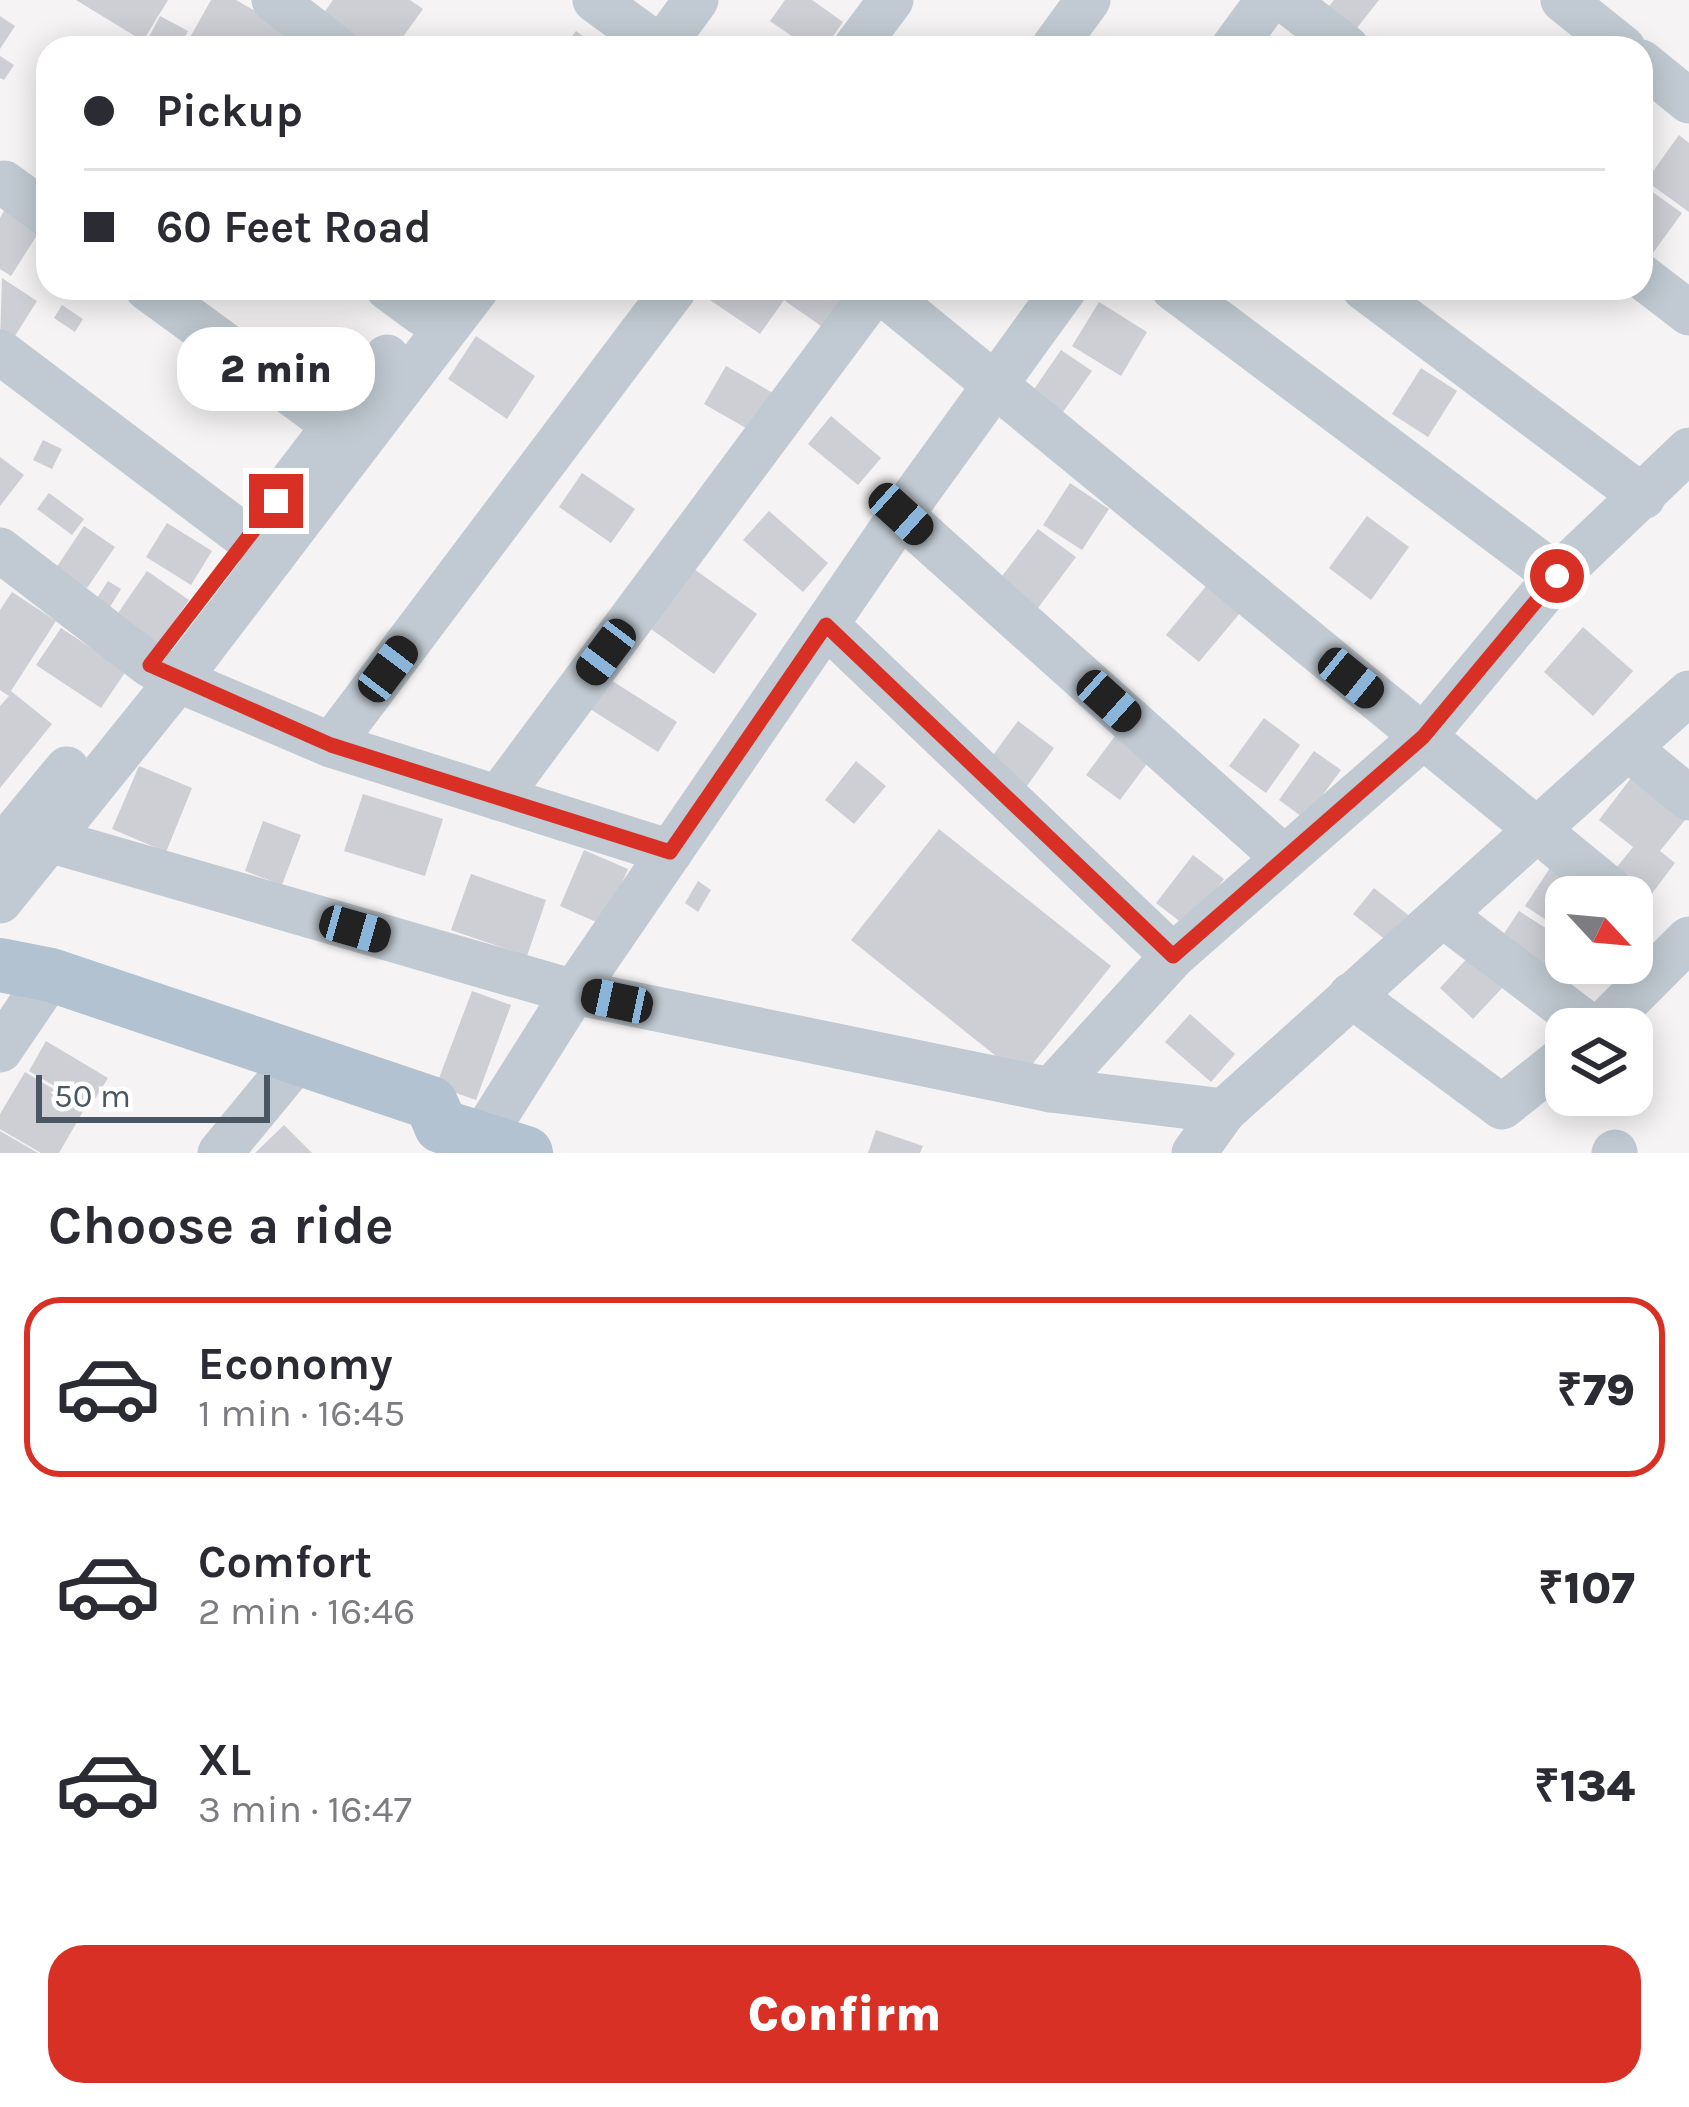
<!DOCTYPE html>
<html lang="en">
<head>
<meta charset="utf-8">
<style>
  :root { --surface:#fff; --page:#f7f7f7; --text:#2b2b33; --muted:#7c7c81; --line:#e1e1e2; --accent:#d93025 }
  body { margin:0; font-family:Karla,sans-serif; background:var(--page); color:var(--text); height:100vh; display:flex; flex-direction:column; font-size:45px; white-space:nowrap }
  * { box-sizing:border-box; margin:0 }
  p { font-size:39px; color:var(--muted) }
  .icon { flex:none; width:66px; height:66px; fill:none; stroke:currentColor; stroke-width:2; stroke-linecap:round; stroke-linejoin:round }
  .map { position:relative; height:1153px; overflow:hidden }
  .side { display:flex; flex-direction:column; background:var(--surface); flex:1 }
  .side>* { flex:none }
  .guide { position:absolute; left:36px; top:36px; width:1617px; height:264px; border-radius:36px; box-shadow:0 6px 30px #0003; display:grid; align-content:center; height:264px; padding:0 48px; background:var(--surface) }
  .needle { width:78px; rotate:116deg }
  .controls { position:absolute; left:1545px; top:876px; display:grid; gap:24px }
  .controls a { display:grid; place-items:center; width:108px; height:108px; border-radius:24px; background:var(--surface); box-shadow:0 6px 30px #0003; font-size:60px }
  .scale { position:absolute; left:36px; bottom:30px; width:234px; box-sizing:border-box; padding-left:12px; border:6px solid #4a5661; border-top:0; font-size:33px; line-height:42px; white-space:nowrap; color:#4a5661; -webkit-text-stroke:9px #fff; paint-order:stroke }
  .end { position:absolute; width:54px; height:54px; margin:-27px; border:15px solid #d93025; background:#fff; box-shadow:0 0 0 6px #fff }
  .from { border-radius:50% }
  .bubble { position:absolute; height:84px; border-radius:36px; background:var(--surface); box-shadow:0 6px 30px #0003; font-size:39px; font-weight:800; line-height:84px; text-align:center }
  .car { position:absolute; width:36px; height:72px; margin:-36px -18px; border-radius:15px; box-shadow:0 0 9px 3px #0007; background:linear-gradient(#222 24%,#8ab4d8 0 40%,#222 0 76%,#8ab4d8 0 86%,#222 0) }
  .guide b { display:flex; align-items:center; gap:42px; height:114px; font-size:45px }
  .guide b+b { border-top:3px solid var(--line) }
  .guide i { width:30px; height:30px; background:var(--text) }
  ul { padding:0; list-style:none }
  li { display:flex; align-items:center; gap:36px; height:180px; margin:0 24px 18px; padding:0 24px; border:6px solid transparent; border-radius:36px }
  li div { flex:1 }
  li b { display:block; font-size:45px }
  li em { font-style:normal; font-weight:800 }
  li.current { border-color:var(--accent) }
  li>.icon { width:108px; height:108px; stroke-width:1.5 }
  h2 { padding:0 48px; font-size:54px; line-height:144px }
  .cta { display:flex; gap:24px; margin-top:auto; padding:24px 48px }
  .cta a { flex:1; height:138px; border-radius:36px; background:var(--accent); color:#fff; font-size:48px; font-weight:800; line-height:138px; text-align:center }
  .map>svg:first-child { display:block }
  .building { fill:#cdcfd5 }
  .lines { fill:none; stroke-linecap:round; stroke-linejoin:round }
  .minor { stroke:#c1cad2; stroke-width:45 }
  .major { stroke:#b3c2d1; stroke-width:54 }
  .route { stroke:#d93025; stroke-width:15 }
</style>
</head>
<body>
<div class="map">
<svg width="1689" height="1153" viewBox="0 0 1689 1153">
  <rect width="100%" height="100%" fill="#f5f3f3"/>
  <!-- building -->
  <g class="building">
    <path d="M 76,0 L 168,0 L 143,41 Z"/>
    <path d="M 211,0 L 236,0 L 295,34 L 287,48 L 184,48 Z"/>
    <path d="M 333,0 L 410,0 L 423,9 L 395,48 L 363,48 L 321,17 Z"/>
    <path d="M 785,0 L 812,0 L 843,22 L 825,48 L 809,48 L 770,21 Z"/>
    <path d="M 1334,0 L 1379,0 L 1349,38 L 1321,16 Z"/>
    <path d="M 0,16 L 15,26 L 0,49 Z"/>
    <path d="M 160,16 L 188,31 L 179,48 L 143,48 Z"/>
    <path d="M 576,31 L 599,48 L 563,48 Z"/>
    <path d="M 0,56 L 14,65 L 4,80 L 0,78 Z"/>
    <path d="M 1679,135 L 1689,143 L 1689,212 L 1646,181 Z"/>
    <path d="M 1644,186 L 1682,213 L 1645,264 L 1641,261 Z"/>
    <path d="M 5,209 L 39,232 L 11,276 L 0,269 L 0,218 Z"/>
    <path d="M 2,278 L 37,301 L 8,347 L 0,341 Z"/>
    <path d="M 719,288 L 767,288 L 784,300 L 760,334 L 710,300 Z"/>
    <path d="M 793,288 L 828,288 L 858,310 L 838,338 L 784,300 Z"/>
    <path d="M 1099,302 L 1147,332 L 1121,376 L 1072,346 Z"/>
    <path d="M 62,305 L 83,319 L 75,332 L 54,318 Z"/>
    <path d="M 476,336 L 535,376 L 507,419 L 448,379 Z"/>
    <path d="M 1061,350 L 1092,371 L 1058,419 L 1028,398 Z"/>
    <path d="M 726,366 L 780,397 L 758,435 L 704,404 Z"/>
    <path d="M 1421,368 L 1457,391 L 1428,437 L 1392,414 Z"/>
    <path d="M 831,416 L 881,458 L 858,485 L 808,444 Z"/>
    <path d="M 43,440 L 62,449 L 52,469 L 33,460 Z"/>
    <path d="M 0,457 L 24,475 L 0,506 Z"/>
    <path d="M 582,473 L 635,509 L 611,543 L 559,507 Z"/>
    <path d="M 1070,483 L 1109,509 L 1082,550 L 1043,525 Z"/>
    <path d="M 49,493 L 84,519 L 72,535 L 37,509 Z"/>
    <path d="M 769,511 L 828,563 L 803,592 L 743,540 Z"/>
    <path d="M 1367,516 L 1409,547 L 1371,600 L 1329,568 Z"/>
    <path d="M 167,523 L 212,551 L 191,585 L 146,557 Z"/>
    <path d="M 84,526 L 115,547 L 87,588 L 56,568 Z"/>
    <path d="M 1038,529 L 1076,557 L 1038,608 L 999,580 Z"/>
    <path d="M 694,569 L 757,614 L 714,674 L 651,629 Z"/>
    <path d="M 147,571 L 189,600 L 158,645 L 116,616 Z"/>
    <path d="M 108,581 L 121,589 L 110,607 L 97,598 Z"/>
    <path d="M 1207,585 L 1240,613 L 1199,662 L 1166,635 Z"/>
    <path d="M 12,592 L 56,621 L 11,691 L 52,724 L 0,788 L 0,706 L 9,696 L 0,690 L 0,610 Z"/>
    <path d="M 1583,627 L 1633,671 L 1593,716 L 1544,672 Z"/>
    <path d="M 61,628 L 126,671 L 101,708 L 36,665 Z"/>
    <path d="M 606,677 L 677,722 L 658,752 L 587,707 Z"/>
    <path d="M 1264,718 L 1300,745 L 1266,793 L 1229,766 Z"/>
    <path d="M 1018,721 L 1054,748 L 1022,793 L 985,766 Z"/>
    <path d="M 1121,728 L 1155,753 L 1120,800 L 1086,775 Z"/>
    <path d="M 1314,751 L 1341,770 L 1305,819 L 1279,800 Z"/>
    <path d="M 856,761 L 886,786 L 854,824 L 825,800 Z"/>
    <path d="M 139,766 L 192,788 L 166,852 L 112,829 Z"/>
    <path d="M 1631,778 L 1685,820 L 1660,851 L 1675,863 L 1644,904 L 1609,877 L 1633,847 L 1599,820 Z"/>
    <path d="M 363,794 L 443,819 L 425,876 L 344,851 Z"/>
    <path d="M 263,821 L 301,835 L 282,885 L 245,871 Z"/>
    <path d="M 939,829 L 1111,966 L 1022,1077 L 851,940 Z"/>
    <path d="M 584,850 L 628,869 L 603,925 L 560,906 Z"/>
    <path d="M 1193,855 L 1224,879 L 1187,927 L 1156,903 Z"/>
    <path d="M 1550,868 L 1595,897 L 1566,897 L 1566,933 L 1525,906 Z"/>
    <path d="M 471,874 L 546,900 L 527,956 L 451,930 Z"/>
    <path d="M 698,881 L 711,890 L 698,912 L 685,903 Z"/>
    <path d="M 1374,888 L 1417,922 L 1396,948 L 1353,914 Z"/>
    <path d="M 1519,911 L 1566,941 L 1546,976 L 1497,944 Z"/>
    <path d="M 1471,954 L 1504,986 L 1473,1019 L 1440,988 Z"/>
    <path d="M 472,991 L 511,1005 L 476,1100 L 436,1086 Z"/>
    <path d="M 1190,1014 L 1235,1054 L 1211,1082 L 1165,1042 Z"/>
    <path d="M 46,1041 L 108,1078 L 90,1107 L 29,1071 Z"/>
    <path d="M 25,1072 L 85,1108 L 59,1153 L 41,1153 L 0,1129 L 0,1114 Z"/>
    <path d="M 284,1125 L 312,1153 L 255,1153 Z"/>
    <path d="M 876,1130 L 923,1146 L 920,1153 L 868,1153 Z"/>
    <path d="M 0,1131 L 38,1153 L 0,1153 Z"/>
  </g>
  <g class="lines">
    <!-- minor -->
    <g class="minor">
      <path d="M 274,0 L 336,48"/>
      <path d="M 595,0 L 661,48"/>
      <path d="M 1285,0 L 1347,48"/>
      <path d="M 1563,0 L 1623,48"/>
      <path d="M 661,48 L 696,0"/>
      <path d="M 855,48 L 891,0"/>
      <path d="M 1053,48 L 1088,0"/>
      <path d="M 1233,48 L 1268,0"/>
      <path d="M 1641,62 L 1689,101"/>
      <path d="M 4,183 L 48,215"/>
      <path d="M 1641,276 L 1689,313"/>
      <path d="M 147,288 L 333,424"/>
      <path d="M 388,288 L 422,313"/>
      <path d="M 877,288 L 1619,897"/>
      <path d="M 1173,288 L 1557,576"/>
      <path d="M 1364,288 L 1643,497"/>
      <path d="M 0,352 L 272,557"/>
      <path d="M 270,510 L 387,357"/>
      <path d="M 901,515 L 1282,856"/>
      <path d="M 0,550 L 150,665 L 178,680 L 331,745 L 670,852"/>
      <path d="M 826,625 L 1173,956"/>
      <path d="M 331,745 L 675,288"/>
      <path d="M 1629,749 L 1689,798"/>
      <path d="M 498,798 L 877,288"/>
      <path d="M 49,840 L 574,992 L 1051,1090 L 1224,1111"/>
      <path d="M 0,850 L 67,769"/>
      <path d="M 0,901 L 178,680 L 477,288"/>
      <path d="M 1443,915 L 1593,1029"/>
      <path d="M 1351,995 L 1502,1107 L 1566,1056"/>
      <path d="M 1599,1029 L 1689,939"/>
      <path d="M 0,1050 L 51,975"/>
      <path d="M 1051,1090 L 1173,956 L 1423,737 L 1557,576 L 1689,450"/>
      <path d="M 482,1138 L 574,992 L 901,515 L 1065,288"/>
      <path d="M 220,1153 L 300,1056"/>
      <path d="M 1194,1153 L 1224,1111 L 1689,693"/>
      <path d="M 1614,1153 L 1615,1152"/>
    </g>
    <!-- major -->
    <g class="major">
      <path d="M 0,965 L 51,975 L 431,1103 L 441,1126"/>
      <path d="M 441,1126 L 526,1153"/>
    </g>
  </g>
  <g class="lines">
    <!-- route -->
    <path class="route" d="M 276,501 L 150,665 L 331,745 L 670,852 L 826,625 L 1173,956 L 1423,737 L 1557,576"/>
  </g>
</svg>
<div class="controls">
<a><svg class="needle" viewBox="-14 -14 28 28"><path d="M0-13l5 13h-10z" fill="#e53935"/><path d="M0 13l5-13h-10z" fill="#7c7c81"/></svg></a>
<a><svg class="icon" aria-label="layers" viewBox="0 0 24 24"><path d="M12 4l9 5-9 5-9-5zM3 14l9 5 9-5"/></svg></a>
</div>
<div class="scale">50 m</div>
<i class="end from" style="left:1557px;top:576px"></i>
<i class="end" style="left:276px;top:501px"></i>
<div class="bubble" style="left:177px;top:327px;width:198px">2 min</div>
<i class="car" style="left:901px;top:514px;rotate:132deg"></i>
<i class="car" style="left:606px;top:652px;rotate:217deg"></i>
<i class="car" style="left:388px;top:669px;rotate:37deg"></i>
<i class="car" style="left:1351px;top:678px;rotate:129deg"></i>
<i class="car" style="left:1109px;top:701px;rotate:132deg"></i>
<i class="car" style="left:355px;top:929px;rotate:106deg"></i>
<i class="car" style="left:617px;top:1001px;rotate:282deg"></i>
<div class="guide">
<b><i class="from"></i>Pickup</b>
<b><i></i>60 Feet Road</b>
</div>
</div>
<section class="side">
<h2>Choose a ride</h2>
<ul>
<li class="current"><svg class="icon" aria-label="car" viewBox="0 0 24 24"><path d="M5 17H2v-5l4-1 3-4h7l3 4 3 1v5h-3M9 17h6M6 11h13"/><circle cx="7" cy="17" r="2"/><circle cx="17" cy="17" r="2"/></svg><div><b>Economy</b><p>1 min · 16:45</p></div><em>₹79</em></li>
<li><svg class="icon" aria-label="car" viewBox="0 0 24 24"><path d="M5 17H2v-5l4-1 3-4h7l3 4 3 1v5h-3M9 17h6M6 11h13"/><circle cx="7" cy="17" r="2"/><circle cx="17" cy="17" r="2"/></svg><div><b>Comfort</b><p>2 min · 16:46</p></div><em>₹107</em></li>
<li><svg class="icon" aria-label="car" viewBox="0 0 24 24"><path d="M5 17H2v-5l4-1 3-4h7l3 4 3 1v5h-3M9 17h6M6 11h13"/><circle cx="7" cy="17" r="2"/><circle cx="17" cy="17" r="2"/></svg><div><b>XL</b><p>3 min · 16:47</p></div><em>₹134</em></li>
</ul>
<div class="cta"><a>Confirm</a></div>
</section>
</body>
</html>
